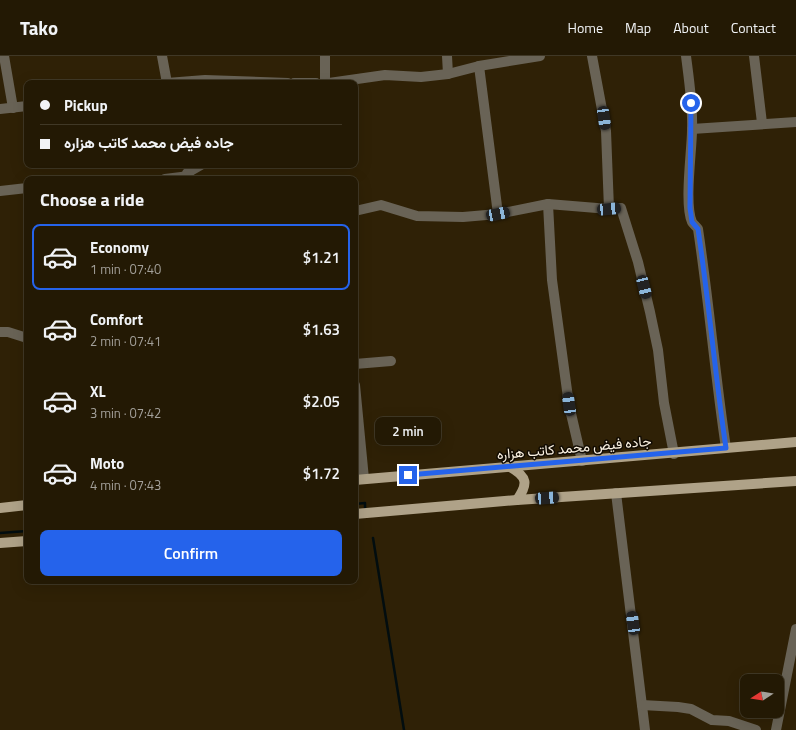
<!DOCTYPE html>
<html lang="en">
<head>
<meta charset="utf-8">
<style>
  :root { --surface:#231904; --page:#2f2613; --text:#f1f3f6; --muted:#a3a09a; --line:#403826; --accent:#2563eb }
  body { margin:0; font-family:"Titillium Web",Vazirmatn,sans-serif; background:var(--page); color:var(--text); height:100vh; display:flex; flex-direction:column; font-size:15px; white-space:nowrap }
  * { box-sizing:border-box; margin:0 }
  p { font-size:13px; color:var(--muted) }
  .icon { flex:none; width:22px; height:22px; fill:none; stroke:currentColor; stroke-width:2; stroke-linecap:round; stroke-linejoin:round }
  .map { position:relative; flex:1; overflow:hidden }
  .panel { position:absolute; left:24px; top:120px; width:334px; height:408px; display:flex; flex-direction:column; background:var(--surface); border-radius:8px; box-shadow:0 4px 16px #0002,0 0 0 1px var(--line) }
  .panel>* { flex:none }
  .banner { position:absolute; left:24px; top:24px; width:334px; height:88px; border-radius:8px; box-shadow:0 4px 16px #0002,0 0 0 1px var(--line); display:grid; align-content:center; height:88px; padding:0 16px; background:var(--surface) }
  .needle { width:26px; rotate:258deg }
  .tools { position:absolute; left:740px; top:618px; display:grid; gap:8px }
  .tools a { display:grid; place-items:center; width:44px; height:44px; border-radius:8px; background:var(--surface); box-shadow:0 4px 16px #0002,0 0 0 1px var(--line); font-size:20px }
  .end { position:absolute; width:18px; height:18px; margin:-9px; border:5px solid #2563eb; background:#fff; box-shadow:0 0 0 2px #fff }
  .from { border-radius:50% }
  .bubble { position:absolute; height:28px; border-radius:8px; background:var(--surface); box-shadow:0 4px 16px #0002,0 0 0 1px var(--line); font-size:13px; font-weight:600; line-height:28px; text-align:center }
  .car { position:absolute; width:12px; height:24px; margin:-12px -6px; border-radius:5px; box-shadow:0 0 3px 1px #0007; background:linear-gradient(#222 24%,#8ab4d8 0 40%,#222 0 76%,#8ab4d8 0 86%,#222 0) }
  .banner b { display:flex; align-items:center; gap:14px; height:38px; font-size:15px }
  .banner b+b { border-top:1px solid var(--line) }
  .banner i { width:10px; height:10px; background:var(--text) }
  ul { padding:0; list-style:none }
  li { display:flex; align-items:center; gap:12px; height:66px; margin:0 8px 6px; padding:0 8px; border:2px solid transparent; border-radius:8px }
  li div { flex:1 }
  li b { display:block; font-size:15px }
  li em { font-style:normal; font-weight:600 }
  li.current { border-color:var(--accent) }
  li>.icon { width:36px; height:36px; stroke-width:1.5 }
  h2 { padding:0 16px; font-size:18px; line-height:48px }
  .primary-button { display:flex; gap:8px; margin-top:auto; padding:8px 16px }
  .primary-button a { flex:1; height:46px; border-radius:8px; background:var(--accent); color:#fff; font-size:16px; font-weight:600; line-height:46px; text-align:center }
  header { display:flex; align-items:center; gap:24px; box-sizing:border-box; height:56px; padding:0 20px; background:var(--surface); border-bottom:1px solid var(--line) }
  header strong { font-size:19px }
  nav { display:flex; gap:22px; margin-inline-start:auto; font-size:14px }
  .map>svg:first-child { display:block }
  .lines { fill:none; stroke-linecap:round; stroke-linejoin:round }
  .stream { stroke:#020d0f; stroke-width:2.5 }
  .minor { stroke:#696356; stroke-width:10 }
  .major { stroke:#afa288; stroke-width:10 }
  .route { stroke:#2563eb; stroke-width:5 }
  .labels { text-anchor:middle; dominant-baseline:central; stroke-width:3; stroke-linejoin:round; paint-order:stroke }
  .street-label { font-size:14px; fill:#fbf2e2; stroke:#120c03 }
</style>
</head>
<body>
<header>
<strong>Tako</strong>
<nav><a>Home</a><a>Map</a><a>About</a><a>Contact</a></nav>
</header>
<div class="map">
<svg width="796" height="674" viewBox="0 0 796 674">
  <rect width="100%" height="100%" fill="#2f2106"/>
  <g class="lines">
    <!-- stream -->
    <g class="stream">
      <path d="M 355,448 L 365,447 L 365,452"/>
      <path d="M 0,477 L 27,475"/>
      <path d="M 373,482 L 404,674"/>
    </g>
    <!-- minor -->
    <g class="minor">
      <path d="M 4,0 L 13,52"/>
      <path d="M 162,0 L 167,27"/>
      <path d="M 325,0 L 325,27"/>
      <path d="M 447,0 L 448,18"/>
      <path d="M 592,0 L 606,75 L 609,153"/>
      <path d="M 686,0 C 689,24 693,49 692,74 C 692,94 684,148 692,166 C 693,168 697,171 698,173 C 709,246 715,319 726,392"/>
      <path d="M 754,0 L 762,67"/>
      <path d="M 479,10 L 498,158"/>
      <path d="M 167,27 L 205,24 L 288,27"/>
      <path d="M 294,27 L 316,27"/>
      <path d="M 329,27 L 385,19 L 421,21 L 448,18 L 479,10 L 540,0"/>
      <path d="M 0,53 L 27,50"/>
      <path d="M 692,73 L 796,66"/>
      <path d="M 187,117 L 201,109"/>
      <path d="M 165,123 L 189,120"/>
      <path d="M 0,135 L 27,132"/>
      <path d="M 548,148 L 552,224 L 569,349 L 582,405"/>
      <path d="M 355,155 L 381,149 L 417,160 L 463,161 L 498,158 L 548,148 L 609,153 L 621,152 L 638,206 L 650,256 L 658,294 L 664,347 L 674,398"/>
      <path d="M 0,276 L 8,276 L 27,282"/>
      <path d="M 355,308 L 391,305"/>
      <path d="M 355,329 L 364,423"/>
      <path d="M 616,437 L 645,674"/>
      <path d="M 642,649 L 678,651 L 691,653 L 712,664 L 729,665 L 756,674"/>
      <path d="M 776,674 L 796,573"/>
    </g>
    <!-- major -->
    <g class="major">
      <path d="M 510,411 C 528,421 528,428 517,444"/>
      <path d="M 355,424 L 796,386"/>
      <path d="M 0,452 L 27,449"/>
      <path d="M 355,458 L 517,444 L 796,425"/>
      <path d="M 0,487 L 27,485"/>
    </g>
  </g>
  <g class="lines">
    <!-- route -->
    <path class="route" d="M 408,419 L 726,392 C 715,319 709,246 698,173 L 692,166 L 690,152 L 691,47"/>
  </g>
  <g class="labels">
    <!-- street labels -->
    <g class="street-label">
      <text transform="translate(574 391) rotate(-5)">جاده فیض محمد کاتب هزاره</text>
    </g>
  </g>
</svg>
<div class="tools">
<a><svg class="needle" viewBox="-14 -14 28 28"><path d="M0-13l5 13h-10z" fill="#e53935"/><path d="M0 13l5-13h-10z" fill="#a3a09a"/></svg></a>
</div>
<i class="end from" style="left:691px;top:47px"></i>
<i class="end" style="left:408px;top:419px"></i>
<div class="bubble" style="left:375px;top:361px;width:66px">2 min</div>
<i class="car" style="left:604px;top:62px;rotate:172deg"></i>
<i class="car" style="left:609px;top:153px;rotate:85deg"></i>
<i class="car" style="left:498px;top:158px;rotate:79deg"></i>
<i class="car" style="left:644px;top:231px;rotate:166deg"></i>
<i class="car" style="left:569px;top:348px;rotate:352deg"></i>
<i class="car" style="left:547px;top:442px;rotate:86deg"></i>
<i class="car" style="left:633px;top:567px;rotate:352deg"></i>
<div class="banner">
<b><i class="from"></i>Pickup</b>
<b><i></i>جاده فیض محمد کاتب هزاره</b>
</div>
<section class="panel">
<h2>Choose a ride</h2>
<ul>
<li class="current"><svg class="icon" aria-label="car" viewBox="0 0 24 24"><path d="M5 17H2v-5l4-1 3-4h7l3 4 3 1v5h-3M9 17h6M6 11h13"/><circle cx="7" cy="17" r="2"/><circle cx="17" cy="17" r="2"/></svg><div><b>Economy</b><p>1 min · 07:40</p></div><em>$1.21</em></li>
<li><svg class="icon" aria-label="car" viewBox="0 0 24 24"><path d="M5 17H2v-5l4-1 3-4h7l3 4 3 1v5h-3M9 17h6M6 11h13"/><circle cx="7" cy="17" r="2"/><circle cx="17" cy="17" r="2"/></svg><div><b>Comfort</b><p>2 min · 07:41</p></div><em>$1.63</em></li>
<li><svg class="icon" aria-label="car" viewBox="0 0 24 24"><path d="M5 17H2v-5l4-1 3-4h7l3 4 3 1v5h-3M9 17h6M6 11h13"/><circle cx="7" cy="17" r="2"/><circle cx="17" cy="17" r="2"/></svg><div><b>XL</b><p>3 min · 07:42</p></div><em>$2.05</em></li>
<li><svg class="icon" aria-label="car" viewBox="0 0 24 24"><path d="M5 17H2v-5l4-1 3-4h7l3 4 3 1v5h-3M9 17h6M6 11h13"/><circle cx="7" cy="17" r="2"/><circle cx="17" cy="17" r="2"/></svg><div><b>Moto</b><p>4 min · 07:43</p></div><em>$1.72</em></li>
</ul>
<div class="primary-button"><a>Confirm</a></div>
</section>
</div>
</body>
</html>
